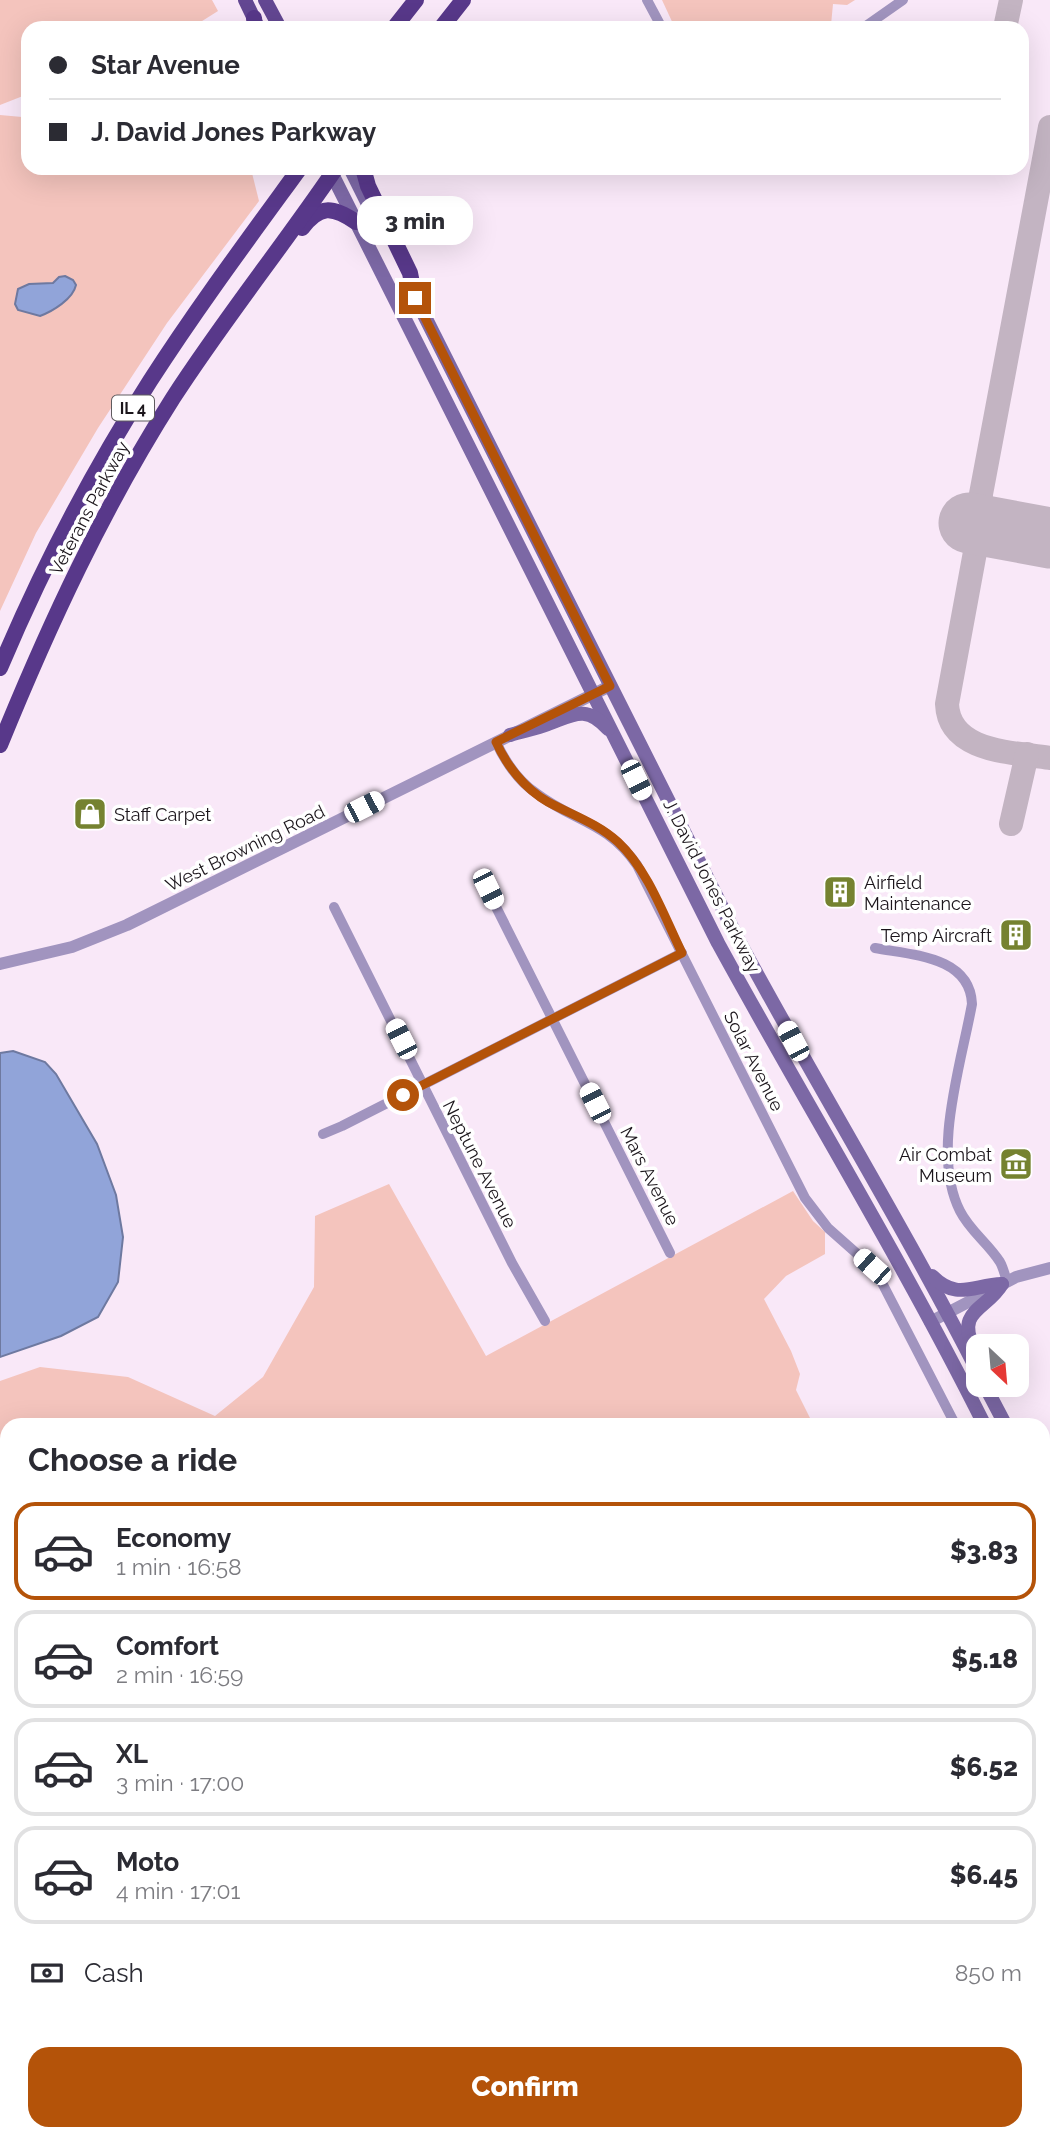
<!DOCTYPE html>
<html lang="en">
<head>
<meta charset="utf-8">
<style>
  :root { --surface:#fff; --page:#f7f7f7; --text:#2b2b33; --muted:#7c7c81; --line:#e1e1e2; --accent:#b45309 }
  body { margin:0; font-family:Raleway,sans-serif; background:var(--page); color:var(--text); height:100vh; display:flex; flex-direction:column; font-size:26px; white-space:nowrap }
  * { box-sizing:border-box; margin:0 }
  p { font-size:23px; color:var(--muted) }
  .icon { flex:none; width:38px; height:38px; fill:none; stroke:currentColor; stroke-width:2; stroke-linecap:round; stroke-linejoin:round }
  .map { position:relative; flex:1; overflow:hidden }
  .details { position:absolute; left:0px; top:1418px; width:1050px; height:723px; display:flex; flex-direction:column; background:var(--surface); border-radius:21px 21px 0 0; box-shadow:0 7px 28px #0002 }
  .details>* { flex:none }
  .hud { position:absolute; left:21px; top:21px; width:1008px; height:154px; border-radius:21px; box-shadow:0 7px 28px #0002; display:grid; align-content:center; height:154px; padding:0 28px; background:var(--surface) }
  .needle { width:46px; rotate:154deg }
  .fabs { position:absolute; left:966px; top:1334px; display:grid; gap:14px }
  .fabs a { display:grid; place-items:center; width:63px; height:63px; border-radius:14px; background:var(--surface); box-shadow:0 7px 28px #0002; font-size:35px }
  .end { position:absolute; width:32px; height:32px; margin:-16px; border:9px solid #b45309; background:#fff; box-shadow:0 0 0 4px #fff }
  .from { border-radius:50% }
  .bubble { position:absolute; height:49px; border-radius:21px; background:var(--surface); box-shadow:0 7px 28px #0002; font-size:23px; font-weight:800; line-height:49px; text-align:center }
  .car { position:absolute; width:21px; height:42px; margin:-21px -10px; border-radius:9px; box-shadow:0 0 5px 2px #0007; background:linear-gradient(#fff 24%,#345 0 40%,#fff 0 76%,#345 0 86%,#fff 0) }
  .hud b { display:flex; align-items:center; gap:24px; height:66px; font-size:26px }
  .hud b+b { border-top:2px solid var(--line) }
  .hud i { width:18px; height:18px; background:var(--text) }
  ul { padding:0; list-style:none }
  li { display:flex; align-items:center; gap:21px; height:98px; margin:0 14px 10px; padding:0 14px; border:4px solid var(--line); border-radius:21px }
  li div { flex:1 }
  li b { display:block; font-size:26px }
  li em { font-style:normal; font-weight:800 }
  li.active { border-color:var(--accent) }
  li>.icon { width:63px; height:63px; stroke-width:1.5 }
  h2 { padding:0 28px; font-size:32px; line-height:84px }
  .pay { display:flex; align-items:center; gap:18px; height:77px; padding:0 28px; font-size:26px }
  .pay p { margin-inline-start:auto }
  .button { display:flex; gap:14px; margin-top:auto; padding:14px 28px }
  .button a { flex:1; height:80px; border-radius:21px; background:var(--accent); color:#fff; font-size:28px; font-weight:800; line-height:80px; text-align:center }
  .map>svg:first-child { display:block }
  .green { fill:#f4c4bd }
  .water { fill:#91a4d9; stroke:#6e79a0; stroke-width:2 }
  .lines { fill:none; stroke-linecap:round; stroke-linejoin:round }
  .taxiway { stroke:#c3b4c2; stroke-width:24 }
  .runway { stroke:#c3b4c2; stroke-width:61 }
  .minor { stroke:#a194bf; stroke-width:10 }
  .tertiary { stroke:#a194bf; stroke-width:12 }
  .secondary { stroke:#7c68a5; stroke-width:14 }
  .primary { stroke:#634792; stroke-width:14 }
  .trunk { stroke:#58388a; stroke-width:16 }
  .route { stroke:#b45309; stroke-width:9 }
  .labels { text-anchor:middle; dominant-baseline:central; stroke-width:7; stroke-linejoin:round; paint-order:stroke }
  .shield { fill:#fff; stroke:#5f5b5f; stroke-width:2 }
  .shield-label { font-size:16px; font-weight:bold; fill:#1b151b }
  .street-label { font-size:18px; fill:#1b151b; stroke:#fff }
  .poi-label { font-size:18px; fill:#1b151b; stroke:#fff; text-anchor:start }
</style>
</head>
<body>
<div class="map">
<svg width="1050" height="2139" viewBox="0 0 1050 2139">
  <rect width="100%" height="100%" fill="#f9e8f8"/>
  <!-- green -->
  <g class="green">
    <path d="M 0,0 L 212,0 L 218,11 L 191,28 L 28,28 L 28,94 L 0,105 Z"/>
    <path d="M 662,0 L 855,0 L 847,5 L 833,4 L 831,25 L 828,28 L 675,28 Z"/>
    <path d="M 0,115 L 22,117 L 28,126 L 28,168 L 255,168 L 252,173 L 259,201 L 167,323 L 98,428 L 36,533 L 0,611 Z"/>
    <path d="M 389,1184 L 486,1356 L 793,1191 L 813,1221 L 825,1232 L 825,1254 L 786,1276 L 764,1299 L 791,1351 L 800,1374 L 796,1390 L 813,1424 L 7,1424 L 7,2133 L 592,2133 L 590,2139 L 0,2139 L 0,1381 L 40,1367 L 128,1377 L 215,1416 L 263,1377 L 314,1287 L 315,1216 Z"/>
    <path d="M 1050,1839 L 1050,2139 L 977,2139 L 971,2137 L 970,2133 L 1043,2133 L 1043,1843 Z"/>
  </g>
  <!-- water -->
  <g class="water">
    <path d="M 65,276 L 73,280 L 76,285 C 73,299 53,311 40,316 L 18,310 L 15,304 L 18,289 L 29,284 L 53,283 L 59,277 Z"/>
    <path d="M 13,1051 L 45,1062 L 56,1074 L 97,1144 L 116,1195 L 123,1237 L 118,1282 L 98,1317 L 61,1336 L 0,1357 L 0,1053 Z"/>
  </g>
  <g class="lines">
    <!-- taxiway -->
    <g class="taxiway">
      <path d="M 1005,28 L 1011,0"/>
      <path d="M 1050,127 L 981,494 L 980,525 L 947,704 C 949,753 1014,752 1050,758"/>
      <path d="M 1011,824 L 1027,754"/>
    </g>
    <!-- runway -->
    <path class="runway" d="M 969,523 L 1050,538"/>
    <!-- minor -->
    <g class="minor">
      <path d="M 647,0 L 662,28"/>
      <path d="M 863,28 L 903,0"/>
      <path d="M 496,742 C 505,761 518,781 536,793 C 574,822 606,821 637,865 L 805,1198 L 828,1228 L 872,1267 L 879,1277 L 955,1424"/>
      <path d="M 487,889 L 670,1253"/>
      <path d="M 334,907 L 512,1263 L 545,1321"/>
      <path d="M 875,948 C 911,955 970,956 972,1004 C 961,1065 931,1154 960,1211 C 970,1231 988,1243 1000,1262 C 1003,1267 1005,1275 1007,1282"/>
      <path d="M 323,1134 L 342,1126 L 682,953"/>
      <path d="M 1043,1597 L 1050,1593"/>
      <path d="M 1043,1624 L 1050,1636"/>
      <path d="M 1043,1994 L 1050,1991"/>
      <path d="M 712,2139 L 722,2133"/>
    </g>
    <!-- tertiary -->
    <g class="tertiary">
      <path d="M 0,964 L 72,947 L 127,925 L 610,686"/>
      <path d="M 930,1322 L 1016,1277 L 1050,1268"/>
    </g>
    <!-- secondary -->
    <g class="secondary">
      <path d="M 350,168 L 378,224"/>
      <path d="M 332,174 L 718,943 C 806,1104 902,1260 984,1424"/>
      <path d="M 411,289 L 738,939 C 816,1084 903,1225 978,1372"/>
      <path d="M 510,735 C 522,731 536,729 548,724 C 573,715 586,704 608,729"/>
      <path d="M 932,1276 C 957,1301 973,1285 1002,1284"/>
      <path d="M 974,1348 C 955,1310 987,1310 1002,1284"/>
      <path d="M 984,1384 L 1005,1424"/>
      <path d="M 1043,1500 L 1050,1515"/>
      <path d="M 1043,1542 L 1050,1556"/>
    </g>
    <!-- primary -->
    <g class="primary">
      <path d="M 245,0 L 258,27"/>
      <path d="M 265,0 L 280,28"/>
    </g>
    <!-- trunk -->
    <g class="trunk">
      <path d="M 254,18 L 255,28"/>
      <path d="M 394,28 L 416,0"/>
      <path d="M 441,28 L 463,0"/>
      <path d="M 363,168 L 368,186 L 410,273 L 415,298"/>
      <path d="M 302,228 C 320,205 332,206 356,222"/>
      <path d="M 0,668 C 42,568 92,472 150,381 C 197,308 249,238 300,168"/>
      <path d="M 0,745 C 49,625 103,508 173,398 C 224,319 283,246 336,168"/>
    </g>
  </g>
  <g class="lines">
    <!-- route -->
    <path class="route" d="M 403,1095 L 682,953 C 664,916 648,870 618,842 C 597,823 572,815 548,802 C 525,789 507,766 496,742 L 610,686 L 415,298"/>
  </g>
  <!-- icons -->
  <defs>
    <symbol id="shop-square" viewBox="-11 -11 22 22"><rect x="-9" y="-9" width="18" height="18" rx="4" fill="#758230" stroke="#fff"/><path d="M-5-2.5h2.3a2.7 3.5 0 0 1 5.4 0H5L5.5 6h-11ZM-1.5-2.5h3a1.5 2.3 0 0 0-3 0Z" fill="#fff"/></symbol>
    <symbol id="building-square" viewBox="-11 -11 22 22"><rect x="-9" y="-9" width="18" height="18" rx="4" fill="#758230" stroke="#fff"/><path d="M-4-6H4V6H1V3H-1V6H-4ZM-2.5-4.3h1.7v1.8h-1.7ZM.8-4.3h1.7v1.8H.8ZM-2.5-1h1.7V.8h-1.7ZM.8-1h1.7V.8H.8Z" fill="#fff"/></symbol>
    <symbol id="museum-square" viewBox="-11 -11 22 22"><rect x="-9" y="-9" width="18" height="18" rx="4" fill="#758230" stroke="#fff"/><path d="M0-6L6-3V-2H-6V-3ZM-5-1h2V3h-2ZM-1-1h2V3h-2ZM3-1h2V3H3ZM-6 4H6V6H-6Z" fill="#fff"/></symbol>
  </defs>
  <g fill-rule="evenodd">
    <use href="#shop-square" x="71" y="795" width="38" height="38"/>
    <use href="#building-square" x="821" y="873" width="38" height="38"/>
    <use href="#building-square" x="997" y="916" width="38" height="38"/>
    <use href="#museum-square" x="997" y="1145" width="38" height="38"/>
  </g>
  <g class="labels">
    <!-- shield labels -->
    <rect class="shield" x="112" y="395.5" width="42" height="25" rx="5"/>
    <g class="shield-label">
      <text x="133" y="408">IL 4</text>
    </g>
    <!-- street labels -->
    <g class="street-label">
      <text transform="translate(89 508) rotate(-62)">Veterans Parkway</text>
      <text transform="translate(245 848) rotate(-26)">West Browning Road</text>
      <text transform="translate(712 886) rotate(63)">J. David Jones Parkway</text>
      <text transform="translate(754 1061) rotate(63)">Solar Avenue</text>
      <text transform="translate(480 1164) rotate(63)">Neptune Avenue</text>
      <text transform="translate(650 1176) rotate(63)">Mars Avenue</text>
    </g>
    <!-- poi labels -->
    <g class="poi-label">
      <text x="114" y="814">Staff Carpet</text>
      <text x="864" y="882">Airfield<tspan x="864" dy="21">Maintenance</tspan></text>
      <text x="992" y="935" text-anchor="end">Temp Aircraft</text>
      <text x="992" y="1154" text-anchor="end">Air Combat<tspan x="992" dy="21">Museum</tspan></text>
    </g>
  </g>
</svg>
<div class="fabs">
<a><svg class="needle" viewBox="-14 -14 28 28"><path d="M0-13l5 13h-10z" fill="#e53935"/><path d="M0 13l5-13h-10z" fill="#7c7c81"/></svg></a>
</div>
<i class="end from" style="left:403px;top:1095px"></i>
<i class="end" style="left:415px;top:298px"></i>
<div class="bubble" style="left:357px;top:196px;width:116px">3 min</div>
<i class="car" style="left:636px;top:780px;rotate:154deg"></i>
<i class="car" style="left:364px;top:807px;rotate:63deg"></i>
<i class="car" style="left:488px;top:889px;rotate:154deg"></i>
<i class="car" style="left:401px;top:1039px;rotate:333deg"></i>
<i class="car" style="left:793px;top:1041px;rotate:332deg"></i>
<i class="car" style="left:595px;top:1103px;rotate:333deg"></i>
<i class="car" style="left:872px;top:1267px;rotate:312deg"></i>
<div class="hud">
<b><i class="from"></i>Star Avenue</b>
<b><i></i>J. David Jones Parkway</b>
</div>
<section class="details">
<h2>Choose a ride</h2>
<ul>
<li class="active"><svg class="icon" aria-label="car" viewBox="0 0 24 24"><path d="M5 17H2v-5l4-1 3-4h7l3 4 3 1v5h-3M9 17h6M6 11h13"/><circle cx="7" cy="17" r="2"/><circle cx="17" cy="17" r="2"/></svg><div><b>Economy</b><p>1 min · 16:58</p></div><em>$3.83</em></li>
<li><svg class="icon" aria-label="car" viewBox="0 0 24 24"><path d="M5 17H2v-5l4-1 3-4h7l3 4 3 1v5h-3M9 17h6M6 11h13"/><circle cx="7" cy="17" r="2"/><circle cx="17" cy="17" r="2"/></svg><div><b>Comfort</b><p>2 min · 16:59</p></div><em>$5.18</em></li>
<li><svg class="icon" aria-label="car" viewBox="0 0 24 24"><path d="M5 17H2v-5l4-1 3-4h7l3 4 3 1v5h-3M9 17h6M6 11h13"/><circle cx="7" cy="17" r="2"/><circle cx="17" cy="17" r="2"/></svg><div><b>XL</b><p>3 min · 17:00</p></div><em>$6.52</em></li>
<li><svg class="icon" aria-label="car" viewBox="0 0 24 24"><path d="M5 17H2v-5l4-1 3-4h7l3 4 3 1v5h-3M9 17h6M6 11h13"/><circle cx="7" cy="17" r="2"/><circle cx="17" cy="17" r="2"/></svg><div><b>Moto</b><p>4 min · 17:01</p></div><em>$6.45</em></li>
</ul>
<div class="pay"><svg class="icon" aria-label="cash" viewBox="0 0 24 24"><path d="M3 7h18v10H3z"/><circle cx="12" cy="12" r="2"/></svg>Cash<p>850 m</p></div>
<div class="button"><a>Confirm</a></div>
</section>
</div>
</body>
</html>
